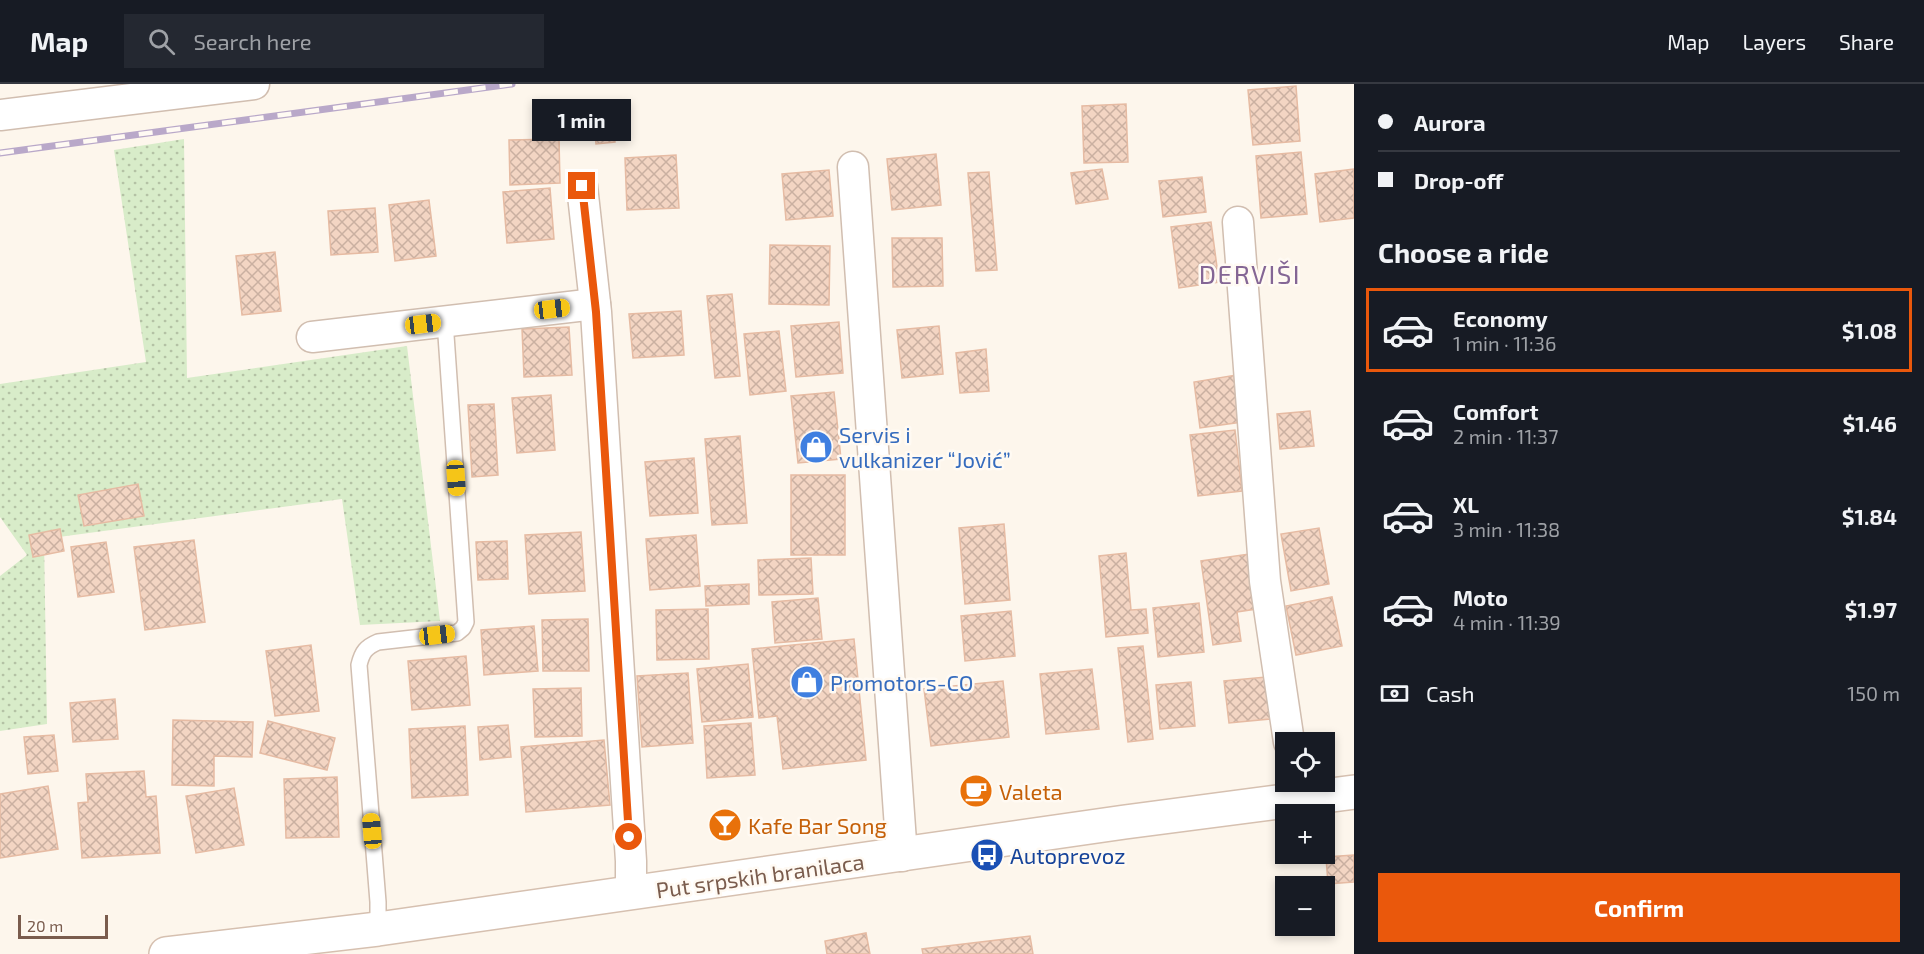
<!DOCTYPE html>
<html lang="en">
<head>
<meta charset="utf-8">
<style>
  :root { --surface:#171b24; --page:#242831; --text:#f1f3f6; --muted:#9ea1a6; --line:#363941; --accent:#ea580c }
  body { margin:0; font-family:"Exo 2",sans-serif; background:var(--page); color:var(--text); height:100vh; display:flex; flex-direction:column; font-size:22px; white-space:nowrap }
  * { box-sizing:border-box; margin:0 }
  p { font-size:20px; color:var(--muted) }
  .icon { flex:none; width:33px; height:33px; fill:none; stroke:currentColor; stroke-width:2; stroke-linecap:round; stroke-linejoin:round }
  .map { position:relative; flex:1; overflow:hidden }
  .panel { display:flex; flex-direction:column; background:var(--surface); width:570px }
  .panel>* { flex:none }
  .guide { display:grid; align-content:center; height:132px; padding:0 24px; background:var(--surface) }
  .buttons { position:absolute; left:1275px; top:648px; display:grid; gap:12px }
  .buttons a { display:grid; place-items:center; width:60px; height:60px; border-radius:0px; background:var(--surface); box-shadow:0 3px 9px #0003; font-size:30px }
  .scale { position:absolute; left:18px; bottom:15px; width:90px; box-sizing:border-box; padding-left:6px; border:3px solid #7a5c4d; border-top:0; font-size:16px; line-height:21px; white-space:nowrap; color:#7a5c4d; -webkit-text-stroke:4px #fffaf3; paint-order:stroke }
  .end { position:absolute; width:27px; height:27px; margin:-14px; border:8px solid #ea580c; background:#fff; box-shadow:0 0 0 3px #fff }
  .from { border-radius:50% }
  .bubble { position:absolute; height:42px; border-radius:0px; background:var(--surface); box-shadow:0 3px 9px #0003; font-size:20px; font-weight:700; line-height:42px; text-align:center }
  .car { position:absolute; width:18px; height:36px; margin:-18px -9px; border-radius:8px; box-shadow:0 0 4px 2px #0007; background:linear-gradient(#f5c518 24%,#345 0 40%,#f5c518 0 76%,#345 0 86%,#f5c518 0) }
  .guide b { display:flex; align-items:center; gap:21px; height:57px; font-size:22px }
  .guide b+b { border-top:2px solid var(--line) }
  .guide i { width:15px; height:15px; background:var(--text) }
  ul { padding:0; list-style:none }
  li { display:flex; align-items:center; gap:18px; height:84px; margin:0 12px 9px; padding:0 12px; border:3px solid transparent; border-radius:0px }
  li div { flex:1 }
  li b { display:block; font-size:22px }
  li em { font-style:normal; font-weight:700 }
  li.on { border-color:var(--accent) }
  li>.icon { width:54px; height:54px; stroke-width:1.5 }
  h2 { padding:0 24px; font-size:27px; line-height:72px }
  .pay { display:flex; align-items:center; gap:15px; height:66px; padding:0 24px; font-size:22px }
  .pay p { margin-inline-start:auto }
  .cta { display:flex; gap:12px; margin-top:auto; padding:12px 24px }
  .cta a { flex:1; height:69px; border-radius:0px; background:var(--accent); color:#fff; font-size:24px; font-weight:700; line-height:69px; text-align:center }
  header { display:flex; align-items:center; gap:36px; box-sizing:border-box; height:84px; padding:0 30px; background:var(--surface); border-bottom:2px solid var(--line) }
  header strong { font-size:28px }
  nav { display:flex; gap:33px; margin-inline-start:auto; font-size:21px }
  .search { width:420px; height:54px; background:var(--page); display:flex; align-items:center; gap:15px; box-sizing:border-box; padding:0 21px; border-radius:0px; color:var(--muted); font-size:22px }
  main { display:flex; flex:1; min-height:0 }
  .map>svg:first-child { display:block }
  .grass { fill:url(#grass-dots) }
  .building { fill:url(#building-cross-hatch); stroke:#e6bba3; stroke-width:1.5 }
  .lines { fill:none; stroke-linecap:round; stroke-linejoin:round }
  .lane-casing { stroke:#d1beb0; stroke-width:18 }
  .street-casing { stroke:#d1beb0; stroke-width:33 }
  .secondary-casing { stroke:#d6c0b0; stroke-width:36 }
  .lane { stroke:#fff; stroke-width:15 }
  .street { stroke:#fff; stroke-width:30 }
  .secondary { stroke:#fff; stroke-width:33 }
  .rail-casing { stroke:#b9a8c9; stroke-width:7 }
  .rail { stroke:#fffaf3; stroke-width:4.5; stroke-dasharray:14; stroke-linecap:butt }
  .route { stroke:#ea580c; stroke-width:8 }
  .labels { text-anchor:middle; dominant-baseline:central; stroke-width:5; stroke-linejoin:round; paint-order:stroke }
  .shop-label { font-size:22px; fill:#366cbe; stroke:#fffaf3; text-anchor:start }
  .food-label { font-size:22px; fill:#c56008; stroke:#fffaf3; text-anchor:start }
  .transit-label { font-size:22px; fill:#164399; stroke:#fffaf3; text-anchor:start }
  .street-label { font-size:22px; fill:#7a5c4d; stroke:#fffaf3 }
  .quarter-label { font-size:26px; letter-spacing:1.5px; fill:#846695; stroke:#fffaf3 }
</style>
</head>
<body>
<header>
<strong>Map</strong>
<div class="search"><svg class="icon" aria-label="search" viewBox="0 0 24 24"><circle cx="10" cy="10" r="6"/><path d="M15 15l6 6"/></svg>Search here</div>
<nav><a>Map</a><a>Layers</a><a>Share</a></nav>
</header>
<main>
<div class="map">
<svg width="1354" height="870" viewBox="0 0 1354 870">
  <defs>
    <pattern id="grass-dots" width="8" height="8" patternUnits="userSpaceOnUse" patternTransform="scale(1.5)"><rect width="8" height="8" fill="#d8ecc9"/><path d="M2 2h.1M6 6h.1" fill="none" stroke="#b4c2a5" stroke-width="1.8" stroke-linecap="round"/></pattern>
    <pattern id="building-cross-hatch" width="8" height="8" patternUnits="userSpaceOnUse" patternTransform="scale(1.5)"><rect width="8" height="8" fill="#f3d5c3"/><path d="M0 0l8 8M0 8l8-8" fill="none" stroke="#cab0a1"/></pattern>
  </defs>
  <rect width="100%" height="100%" fill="#fdf6ec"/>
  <!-- grass -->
  <path class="grass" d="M 184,55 L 187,294 L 407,262 L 440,537 L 360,541 L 342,415 L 44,455 L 47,640 L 0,647 L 0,492 L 27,471 L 0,433 L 0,300 L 146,278 L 114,66 Z"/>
  <!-- building -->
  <g class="building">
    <path d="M 1296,2 L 1300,57 L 1253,61 L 1248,6 Z"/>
    <path d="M 585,20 L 588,41 L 552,46 L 549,25 Z"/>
    <path d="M 1126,20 L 1128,78 L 1084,79 L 1082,22 Z"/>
    <path d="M 612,26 L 615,58 L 596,60 L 593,28 Z"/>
    <path d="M 559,55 L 560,99 L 510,101 L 509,56 Z"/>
    <path d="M 1301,68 L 1307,130 L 1261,134 L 1256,72 Z"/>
    <path d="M 936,70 L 941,121 L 892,126 L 887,75 Z"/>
    <path d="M 676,71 L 679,124 L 627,126 L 625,74 Z"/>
    <path d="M 1102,85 L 1108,115 L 1076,120 L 1071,89 Z"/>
    <path d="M 1354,85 L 1354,134 L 1320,138 L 1315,90 Z"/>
    <path d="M 829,86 L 833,132 L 786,136 L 782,90 Z"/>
    <path d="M 989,88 L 997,186 L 976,187 L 968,89 Z"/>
    <path d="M 1202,93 L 1206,128 L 1163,133 L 1159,97 Z"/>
    <path d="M 550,104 L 554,155 L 507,159 L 503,108 Z"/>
    <path d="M 429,116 L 436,172 L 395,177 L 389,121 Z"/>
    <path d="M 375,124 L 378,168 L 331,171 L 328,127 Z"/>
    <path d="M 1211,138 L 1219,198 L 1179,204 L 1171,143 Z"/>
    <path d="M 892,154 L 942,154 L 943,202 L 893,203 Z"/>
    <path d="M 770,161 L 830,162 L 829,221 L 769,220 Z"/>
    <path d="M 275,168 L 281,227 L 242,231 L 236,172 Z"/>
    <path d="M 732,210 L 740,292 L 715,294 L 707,212 Z"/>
    <path d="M 681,227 L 684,271 L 633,274 L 629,230 Z"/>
    <path d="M 839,238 L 843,289 L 796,293 L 791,242 Z"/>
    <path d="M 939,242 L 943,290 L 902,294 L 897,246 Z"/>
    <path d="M 569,243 L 572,291 L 524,293 L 522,245 Z"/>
    <path d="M 779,247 L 786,307 L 750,311 L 744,250 Z"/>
    <path d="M 986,265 L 989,307 L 960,309 L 956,269 Z"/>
    <path d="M 1236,291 L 1242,338 L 1200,344 L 1194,298 Z"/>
    <path d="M 834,308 L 841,375 L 798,379 L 791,312 Z"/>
    <path d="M 551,311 L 555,366 L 517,369 L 512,314 Z"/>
    <path d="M 494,320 L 498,391 L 472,393 L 468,321 Z"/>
    <path d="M 1310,327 L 1314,362 L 1280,365 L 1277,330 Z"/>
    <path d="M 1235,346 L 1242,407 L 1198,412 L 1190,351 Z"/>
    <path d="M 740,352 L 747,439 L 712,441 L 705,355 Z"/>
    <path d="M 694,374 L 698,429 L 650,432 L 645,378 Z"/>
    <rect x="791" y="391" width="54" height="80"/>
    <path d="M 138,400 L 144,432 L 84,442 L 78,411 Z"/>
    <path d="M 1004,440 L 1010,516 L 965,520 L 959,444 Z"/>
    <path d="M 1319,444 L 1329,500 L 1291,507 L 1281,450 Z"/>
    <path d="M 60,445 L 64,467 L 33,473 L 29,451 Z"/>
    <path d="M 581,448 L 585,507 L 529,510 L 525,451 Z"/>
    <path d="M 696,451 L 700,502 L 650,506 L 646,455 Z"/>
    <path d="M 194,456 L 205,538 L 145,546 L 134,463 Z"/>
    <path d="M 507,457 L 508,495 L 478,496 L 476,458 Z"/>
    <path d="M 106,458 L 114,508 L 78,513 L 71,463 Z"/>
    <path d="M 1126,469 L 1131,526 L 1146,525 L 1148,549 L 1106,553 L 1099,472 Z"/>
    <path d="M 1256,469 L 1263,524 L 1237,528 L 1241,557 L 1213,561 L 1201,477 Z"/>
    <path d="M 811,474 L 813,510 L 759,511 L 758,476 Z"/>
    <path d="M 749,500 L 749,520 L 706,522 L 705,502 Z"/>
    <path d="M 1332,513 L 1342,562 L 1296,571 L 1286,522 Z"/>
    <path d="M 818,514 L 822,555 L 775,559 L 772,518 Z"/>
    <path d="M 1199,519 L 1204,568 L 1158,573 L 1153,524 Z"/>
    <path d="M 708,525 L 709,575 L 657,576 L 656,526 Z"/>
    <path d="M 1011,527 L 1015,572 L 965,577 L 961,532 Z"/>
    <path d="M 588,535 L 589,587 L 543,587 L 542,536 Z"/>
    <path d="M 534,542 L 538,587 L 484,591 L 481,546 Z"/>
    <path d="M 854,555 L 866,676 L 783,685 L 777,632 L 759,634 L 752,565 Z"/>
    <path d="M 311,561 L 319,627 L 275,632 L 266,567 Z"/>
    <path d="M 1143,562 L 1153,655 L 1128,658 L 1118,564 Z"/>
    <path d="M 466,572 L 470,621 L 412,626 L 408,577 Z"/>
    <path d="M 748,580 L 753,633 L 702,638 L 697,585 Z"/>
    <path d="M 1092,585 L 1099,645 L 1046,650 L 1040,590 Z"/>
    <path d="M 688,589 L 693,659 L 642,663 L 637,592 Z"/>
    <path d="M 1266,593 L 1270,635 L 1229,639 L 1224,597 Z"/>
    <path d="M 1003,597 L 1009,653 L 931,662 L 924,605 Z"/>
    <path d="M 1191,598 L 1195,642 L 1160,645 L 1156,601 Z"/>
    <path d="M 581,604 L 582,652 L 535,653 L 533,605 Z"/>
    <path d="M 115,615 L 118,655 L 73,658 L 70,619 Z"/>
    <path d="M 173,636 L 253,638 L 252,673 L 214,672 L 214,702 L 172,701 Z"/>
    <path d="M 268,637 L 335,654 L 327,686 L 260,669 Z"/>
    <path d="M 751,639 L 755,691 L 707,694 L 704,642 Z"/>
    <path d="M 508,641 L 511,673 L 480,676 L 478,643 Z"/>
    <path d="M 465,642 L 468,711 L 412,714 L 409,645 Z"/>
    <path d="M 54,651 L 58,687 L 28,690 L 24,653 Z"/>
    <path d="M 604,656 L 610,721 L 526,728 L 521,663 Z"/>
    <path d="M 144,687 L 146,713 L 156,712 L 160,769 L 82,774 L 78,719 L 88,718 L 86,690 Z"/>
    <path d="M 337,693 L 339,753 L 286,754 L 284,695 Z"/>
    <path d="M 48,702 L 58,765 L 0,774 L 0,710 Z"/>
    <path d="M 234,704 L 244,761 L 196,769 L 186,712 Z"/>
    <path d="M 1354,771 L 1354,798 L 1328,800 L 1326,773 Z"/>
    <path d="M 866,849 L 870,870 L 827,870 L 825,857 Z"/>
    <path d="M 1030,852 L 1033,870 L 923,870 L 922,865 Z"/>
  </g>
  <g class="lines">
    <defs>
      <path id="lane" d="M 378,845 L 378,818 L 359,581 C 362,568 366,563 378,558 L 457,549 L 463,544 L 466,538 L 445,237"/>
      <g id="street">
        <path d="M 0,31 L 254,0"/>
        <path d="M 853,83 L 902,772"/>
        <path d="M 582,102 L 596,228 L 631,777 L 631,809"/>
        <path d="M 1238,138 L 1265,497 L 1289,658"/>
        <path d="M 312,253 L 595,220"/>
      </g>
      <path id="secondary" d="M 166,870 L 378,845 L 1125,738 L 1354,708"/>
    </defs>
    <!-- lane casing -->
    <use href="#lane" class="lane-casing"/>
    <!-- street casing -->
    <use href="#street" class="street-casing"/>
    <!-- secondary casing -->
    <use href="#secondary" class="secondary-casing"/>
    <!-- lane -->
    <use href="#lane" class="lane"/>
    <!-- street -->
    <use href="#street" class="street"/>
    <!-- secondary -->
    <use href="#secondary" class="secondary"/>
    <defs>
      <path id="rail" d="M 0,69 L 512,0"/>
    </defs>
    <!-- rail casing -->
    <use href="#rail" class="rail-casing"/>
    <!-- rail -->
    <use href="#rail" class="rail"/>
  </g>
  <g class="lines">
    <!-- route -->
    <path class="route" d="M 582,102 L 596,228 L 629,753"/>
  </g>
  <!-- icons -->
  <defs>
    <symbol id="shop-disc" viewBox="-11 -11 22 22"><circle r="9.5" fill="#3f7fe0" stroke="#fffaf3"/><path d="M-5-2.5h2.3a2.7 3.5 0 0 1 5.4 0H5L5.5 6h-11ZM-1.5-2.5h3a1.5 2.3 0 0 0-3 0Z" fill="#fff"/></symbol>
    <symbol id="cafe-disc" viewBox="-11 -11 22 22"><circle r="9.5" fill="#e8710a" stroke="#fffaf3"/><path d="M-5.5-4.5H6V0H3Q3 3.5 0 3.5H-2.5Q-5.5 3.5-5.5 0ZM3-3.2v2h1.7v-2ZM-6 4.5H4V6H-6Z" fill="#fff"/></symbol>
    <symbol id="bar-disc" viewBox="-11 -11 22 22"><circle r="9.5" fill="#e8710a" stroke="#fffaf3"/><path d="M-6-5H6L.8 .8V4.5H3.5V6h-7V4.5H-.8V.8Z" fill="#fff"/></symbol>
    <symbol id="bus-disc" viewBox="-11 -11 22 22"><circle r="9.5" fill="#1a4fb4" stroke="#fffaf3"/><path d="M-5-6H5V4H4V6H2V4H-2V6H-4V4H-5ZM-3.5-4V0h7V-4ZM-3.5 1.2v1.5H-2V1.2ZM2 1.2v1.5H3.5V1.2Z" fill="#fff"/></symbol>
  </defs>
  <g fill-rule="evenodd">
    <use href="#shop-disc" x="797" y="344" width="38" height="38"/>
    <use href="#shop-disc" x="788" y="579" width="38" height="38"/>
    <use href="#cafe-disc" x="957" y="688" width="38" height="38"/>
    <use href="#bar-disc" x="706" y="722" width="38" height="38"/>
    <use href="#bus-disc" x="968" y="752" width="38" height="38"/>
  </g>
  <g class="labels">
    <!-- shop labels -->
    <g class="shop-label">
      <text x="839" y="350">Servis i<tspan x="839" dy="25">vulkanizer “Jović”</tspan></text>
      <text x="830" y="598">Promotors-CO</text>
    </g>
    <!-- food labels -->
    <g class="food-label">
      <text x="999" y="707">Valeta</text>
      <text x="748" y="741">Kafe Bar Song</text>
    </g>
    <!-- transit labels -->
    <g class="transit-label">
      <text x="1010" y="771">Autoprevoz</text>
    </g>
    <!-- street labels -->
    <g class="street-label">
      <text transform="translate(760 791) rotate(-8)">Put srpskih branilaca</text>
    </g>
    <!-- quarter labels -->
    <g class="quarter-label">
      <text x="1250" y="189">DERVIŠI</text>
    </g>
  </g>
</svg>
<div class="buttons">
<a><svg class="icon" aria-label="locate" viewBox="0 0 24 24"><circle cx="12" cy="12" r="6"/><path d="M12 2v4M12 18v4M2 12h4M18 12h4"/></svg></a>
<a>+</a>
<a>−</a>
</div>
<div class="scale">20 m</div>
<i class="end from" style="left:629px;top:753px"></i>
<i class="end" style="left:582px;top:102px"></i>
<div class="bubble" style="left:532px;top:15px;width:99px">1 min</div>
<i class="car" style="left:552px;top:225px;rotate:83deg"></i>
<i class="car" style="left:423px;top:240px;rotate:83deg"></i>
<i class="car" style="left:456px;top:394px;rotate:176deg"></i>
<i class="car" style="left:437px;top:551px;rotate:83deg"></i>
<i class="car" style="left:372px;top:747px;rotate:355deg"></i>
</div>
<section class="panel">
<div class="guide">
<b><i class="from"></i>Aurora</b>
<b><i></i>Drop-off</b>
</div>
<h2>Choose a ride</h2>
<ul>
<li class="on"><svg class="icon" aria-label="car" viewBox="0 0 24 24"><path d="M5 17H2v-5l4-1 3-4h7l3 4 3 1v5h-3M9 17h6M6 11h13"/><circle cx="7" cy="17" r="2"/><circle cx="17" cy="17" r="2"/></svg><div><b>Economy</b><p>1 min · 11:36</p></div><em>$1.08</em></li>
<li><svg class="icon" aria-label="car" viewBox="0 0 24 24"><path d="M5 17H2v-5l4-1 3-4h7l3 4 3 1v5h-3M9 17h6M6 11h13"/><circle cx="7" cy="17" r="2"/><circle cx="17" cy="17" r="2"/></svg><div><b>Comfort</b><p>2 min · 11:37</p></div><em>$1.46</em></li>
<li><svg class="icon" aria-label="car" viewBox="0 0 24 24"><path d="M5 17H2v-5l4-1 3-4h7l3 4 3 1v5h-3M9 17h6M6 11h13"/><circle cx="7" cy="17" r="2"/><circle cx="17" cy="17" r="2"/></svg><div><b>XL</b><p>3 min · 11:38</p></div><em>$1.84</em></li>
<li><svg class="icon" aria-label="car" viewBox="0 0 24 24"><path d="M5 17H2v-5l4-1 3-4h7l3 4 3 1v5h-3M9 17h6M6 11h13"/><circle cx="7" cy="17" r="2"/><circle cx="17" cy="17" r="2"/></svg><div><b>Moto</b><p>4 min · 11:39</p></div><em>$1.97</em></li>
</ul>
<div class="pay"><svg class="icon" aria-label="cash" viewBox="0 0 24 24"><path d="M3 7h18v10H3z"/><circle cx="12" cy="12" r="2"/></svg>Cash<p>150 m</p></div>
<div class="cta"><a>Confirm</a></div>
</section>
</main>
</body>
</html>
